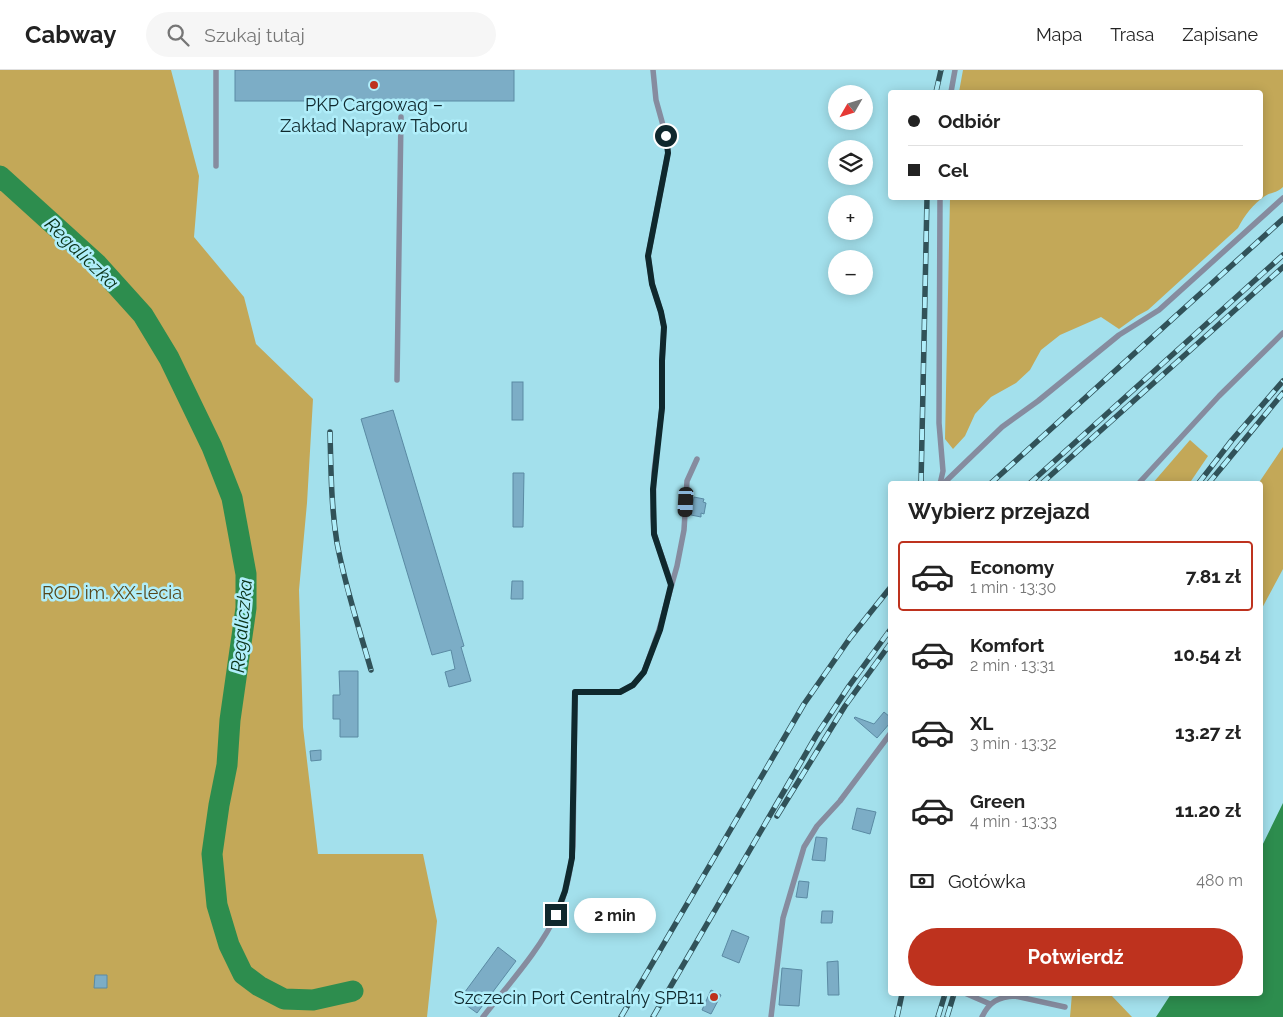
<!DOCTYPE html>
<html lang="pl">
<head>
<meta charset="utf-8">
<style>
  :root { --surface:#fff; --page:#f6f6f6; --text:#222; --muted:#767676; --line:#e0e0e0; --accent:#be321e }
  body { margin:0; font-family:Raleway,sans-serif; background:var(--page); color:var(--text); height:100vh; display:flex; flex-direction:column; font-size:19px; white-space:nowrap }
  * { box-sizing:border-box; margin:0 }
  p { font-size:16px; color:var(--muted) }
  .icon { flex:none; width:28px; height:28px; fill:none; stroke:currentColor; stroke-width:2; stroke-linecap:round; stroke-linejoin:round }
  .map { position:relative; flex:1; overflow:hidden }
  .sheet { position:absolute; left:888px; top:411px; width:375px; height:515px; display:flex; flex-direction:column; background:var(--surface); border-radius:5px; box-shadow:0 2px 12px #0003 }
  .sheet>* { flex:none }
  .guide { position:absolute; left:888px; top:20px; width:375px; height:110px; border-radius:5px; box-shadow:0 2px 12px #0003; display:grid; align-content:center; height:110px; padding:0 20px; background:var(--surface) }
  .needle { width:32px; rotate:231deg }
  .fabs { position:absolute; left:828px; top:15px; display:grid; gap:10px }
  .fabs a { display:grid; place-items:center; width:45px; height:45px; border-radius:50%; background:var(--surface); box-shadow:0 2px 12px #0003; font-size:25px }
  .end { position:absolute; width:22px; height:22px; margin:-11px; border:6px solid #0f282d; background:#fff; box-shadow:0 0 0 2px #fff }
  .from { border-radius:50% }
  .bubble { position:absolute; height:35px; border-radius:18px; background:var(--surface); box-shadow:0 2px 12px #0003; font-size:16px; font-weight:700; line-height:35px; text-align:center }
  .car { position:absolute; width:15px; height:30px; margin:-15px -8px; border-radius:6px; box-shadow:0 0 4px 1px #0007; background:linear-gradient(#222 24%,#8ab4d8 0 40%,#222 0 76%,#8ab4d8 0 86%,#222 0) }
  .guide b { display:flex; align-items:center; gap:18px; height:48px; font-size:19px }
  .guide b+b { border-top:1px solid var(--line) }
  .guide i { width:12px; height:12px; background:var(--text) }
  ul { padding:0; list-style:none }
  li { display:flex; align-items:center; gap:15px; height:70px; margin:0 10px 8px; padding:0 10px; border:2px solid transparent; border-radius:5px }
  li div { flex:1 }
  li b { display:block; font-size:19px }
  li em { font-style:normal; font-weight:700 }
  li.on { border-color:var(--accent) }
  li>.icon { width:45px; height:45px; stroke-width:1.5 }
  h2 { padding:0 20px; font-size:22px; line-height:60px }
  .pay { display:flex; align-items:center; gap:12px; height:55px; padding:0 20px; font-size:19px }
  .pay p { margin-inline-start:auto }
  .cta { display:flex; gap:10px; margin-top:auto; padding:10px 20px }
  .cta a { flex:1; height:58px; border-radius:30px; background:var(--accent); color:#fff; font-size:20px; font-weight:700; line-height:58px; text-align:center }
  header { display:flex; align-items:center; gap:30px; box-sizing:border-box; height:70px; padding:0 25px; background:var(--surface); border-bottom:1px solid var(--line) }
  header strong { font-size:24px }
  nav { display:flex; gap:28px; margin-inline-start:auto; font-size:18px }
  .search { width:350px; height:45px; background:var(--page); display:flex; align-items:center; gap:12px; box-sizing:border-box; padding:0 18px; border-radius:28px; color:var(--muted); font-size:19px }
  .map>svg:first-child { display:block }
  .green { fill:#c3a858 }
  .water { fill:#2d8d4e }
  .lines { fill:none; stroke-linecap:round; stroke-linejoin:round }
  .stream { stroke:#2d8d4e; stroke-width:4 }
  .river { stroke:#2d8d4e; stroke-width:21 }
  .building { fill:#7cadc6; stroke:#5a8aa3 }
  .service { stroke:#868c9f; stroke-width:5.5 }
  .rail-casing { stroke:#315259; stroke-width:5.5 }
  .rail { stroke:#b0eefa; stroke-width:4; stroke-dasharray:11; stroke-linecap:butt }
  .route { stroke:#0f282d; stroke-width:6 }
  .poi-dot { fill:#be321e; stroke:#b0eefa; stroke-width:2 }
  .labels { text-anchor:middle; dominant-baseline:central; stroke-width:5; stroke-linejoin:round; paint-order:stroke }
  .poi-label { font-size:18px; fill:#0f282d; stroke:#b0eefa }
  .park-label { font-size:18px; fill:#56471b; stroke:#b0eefa }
  .water-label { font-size:19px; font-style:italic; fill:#0a3218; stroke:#b0eefa }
</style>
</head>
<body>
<header>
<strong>Cabway</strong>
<div class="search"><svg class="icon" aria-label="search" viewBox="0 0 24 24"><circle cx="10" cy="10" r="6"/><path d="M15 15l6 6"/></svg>Szukaj tutaj</div>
<nav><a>Mapa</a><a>Trasa</a><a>Zapisane</a></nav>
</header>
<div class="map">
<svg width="1283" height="947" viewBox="0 0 1283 947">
  <rect width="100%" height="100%" fill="#a3e0ec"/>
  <!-- green -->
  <g class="green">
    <path d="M 0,0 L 171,0 L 199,106 L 194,167 L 244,227 L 256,274 L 313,329 L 307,433 L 299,520 L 303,657 L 318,784 L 423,784 L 437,851 L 427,947 L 0,947 Z"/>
    <path d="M 963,0 L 1283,0 L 1283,117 C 1275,124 1271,122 1265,126 C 1253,134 1244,146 1238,158 L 1148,240 L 1137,246 L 1119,259 L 1101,247 L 1060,265 L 1041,280 L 1030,300 L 1016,313 L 991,327 L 975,344 L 965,366 L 953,379 L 945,369 L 950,128 L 1260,128 L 1260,22 L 959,22 Z"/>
    <path d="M 1190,370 L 1208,386 L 1189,414 L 1152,414 Z"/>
    <path d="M 1283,377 L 1283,499 L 1260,542 L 1260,414 L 1258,414 Z"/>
    <path d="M 1072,924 L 1110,924 L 1132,947 L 1070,947 Z"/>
  </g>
  <!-- water -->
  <path class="water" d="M 1283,733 L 1283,947 L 1156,947 L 1171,924 L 1260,924 L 1260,780 Z"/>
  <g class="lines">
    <!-- stream -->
    <path class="stream" d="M 0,119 L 4,113"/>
    <!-- river -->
    <path class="river" d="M 0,106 L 97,194 L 143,245 L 169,288 L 212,377 L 232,428 L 246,504 L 246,538 L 230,650 L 227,695 L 219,735 L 212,784 L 217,835 L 229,875 L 243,904 L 259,916 L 284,929 L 313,930 L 353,921"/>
  </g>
  <!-- building -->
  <g class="building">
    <rect x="235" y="0" width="279" height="31"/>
    <rect x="512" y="312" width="11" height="38"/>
    <path d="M 393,340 L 464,576 L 461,577 L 471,611 L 449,617 L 445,602 L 455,599 L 451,580 L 432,585 L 361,349 Z"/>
    <path d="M 513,403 L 524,403 L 523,457 L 513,457 Z"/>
    <path d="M 694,427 L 704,429 L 703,432 L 706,433 L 704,444 L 701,443 L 701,447 L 691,445 Z"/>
    <path d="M 512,511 L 523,511 L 523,529 L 511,529 Z"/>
    <path d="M 339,601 L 358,601 L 358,667 L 340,667 L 340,649 L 333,649 L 333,625 L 340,625 Z"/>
    <path d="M 884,642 L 890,647 L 890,653 L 877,668 L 854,648 L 855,647 L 874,654 Z"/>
    <path d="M 321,680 L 321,690 L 311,691 L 310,681 Z"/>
    <path d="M 857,738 L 876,742 L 870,764 L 852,759 Z"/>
    <path d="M 816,767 L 827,768 L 825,791 L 812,790 Z"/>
    <path d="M 799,811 L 809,812 L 807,828 L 796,827 Z"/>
    <path d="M 822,841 L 833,841 L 832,853 L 821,853 Z"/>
    <path d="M 732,860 L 749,867 L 739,893 L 722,886 Z"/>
    <path d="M 498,877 L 516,891 L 477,943 L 459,930 Z"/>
    <path d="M 838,891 L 839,925 L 828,925 L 827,892 Z"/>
    <path d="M 782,898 L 802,900 L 799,936 L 779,935 Z"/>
    <path d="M 95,905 L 107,905 L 107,918 L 94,918 Z"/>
    <path d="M 711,920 L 721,925 L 711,944 L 702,940 Z"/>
  </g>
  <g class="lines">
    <!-- service -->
    <g class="service">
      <path d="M 216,0 L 216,96"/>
      <path d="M 653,0 L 656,30 L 666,66 L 668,83 L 648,186 L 652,214 L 661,242 L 664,257 L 662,291 L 662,338 L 654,402 L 653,446 L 654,464 L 671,513"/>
      <path d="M 951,22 L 955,0"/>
      <path d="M 940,128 L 939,353 L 943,401 L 940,414"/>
      <path d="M 397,310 L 401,47"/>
      <path d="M 943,414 L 1002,357 L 1038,331 L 1119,265 L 1159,240 L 1283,128"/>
      <path d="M 1138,414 L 1219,326 L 1283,263"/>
      <path d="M 967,924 L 990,934"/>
      <path d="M 483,947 C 507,916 541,879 557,843 C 567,822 571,799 573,776 L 575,622 L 620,622 L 633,615 L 644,602 L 659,560 L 677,496 L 684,460 L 687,411 L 697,389"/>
      <path d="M 771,947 L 783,848 L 804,777 L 817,756 L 840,731 L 890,664"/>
      <path d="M 982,947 C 989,932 998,927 1015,926 L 1065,937"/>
    </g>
    <defs>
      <g id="rail">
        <path d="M 936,22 L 941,0"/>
        <path d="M 330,362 C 331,399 331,436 337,473 C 345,516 359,558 371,600"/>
        <path d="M 921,414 L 927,128"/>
        <path d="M 990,414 L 1283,149"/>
        <path d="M 1029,414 L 1283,185"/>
        <path d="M 1041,414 L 1283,197"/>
        <path d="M 1198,414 L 1232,370 L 1283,311"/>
        <path d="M 1208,414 L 1283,323"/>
        <path d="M 777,746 L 845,636 L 890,574"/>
        <path d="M 621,947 L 804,634 L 850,568 L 890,518"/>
        <path d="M 653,947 L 816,666 L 849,616 L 890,560"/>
        <path d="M 897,947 L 902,924"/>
        <path d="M 938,947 L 945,924"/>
        <path d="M 947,947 L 954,924"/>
      </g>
    </defs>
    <!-- rail casing -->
    <use href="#rail" class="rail-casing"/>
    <!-- rail -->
    <use href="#rail" class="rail"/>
  </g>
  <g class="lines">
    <!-- route -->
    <path class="route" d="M 556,845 L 565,821 L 572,788 L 575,622 L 620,622 L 633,615 L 644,602 L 660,560 L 671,515 L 654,464 L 653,419 L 662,338 L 662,291 L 664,257 L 661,242 L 652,214 L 648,186 L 668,83 L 666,66"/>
  </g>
  <!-- markers -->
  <g class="poi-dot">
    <circle cx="374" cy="15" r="5"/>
    <circle cx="714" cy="927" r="5"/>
  </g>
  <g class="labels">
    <!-- poi labels -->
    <g class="poi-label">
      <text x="374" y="34">PKP Cargowag –<tspan x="374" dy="21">Zakład Napraw Taboru</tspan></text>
      <text x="704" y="927" text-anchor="end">Szczecin Port Centralny SPB11</text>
    </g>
    <!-- park labels -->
    <g class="park-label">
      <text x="112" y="522">ROD im. XX-lecia</text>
    </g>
    <!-- water labels -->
    <g class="water-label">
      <text transform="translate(82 183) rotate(44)">Regaliczka</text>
      <text transform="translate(241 556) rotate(-85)">Regaliczka</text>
    </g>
  </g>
</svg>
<div class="fabs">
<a><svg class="needle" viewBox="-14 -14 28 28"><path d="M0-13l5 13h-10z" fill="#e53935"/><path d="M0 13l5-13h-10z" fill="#767676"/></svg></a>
<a><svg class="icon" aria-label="layers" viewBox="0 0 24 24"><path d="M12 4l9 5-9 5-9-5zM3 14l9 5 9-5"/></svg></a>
<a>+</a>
<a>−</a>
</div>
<i class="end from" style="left:666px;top:66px"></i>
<i class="end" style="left:556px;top:845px"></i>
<div class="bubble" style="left:574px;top:828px;width:82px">2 min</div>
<i class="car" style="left:686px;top:432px;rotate:183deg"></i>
<div class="guide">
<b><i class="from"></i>Odbiór</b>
<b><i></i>Cel</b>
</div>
<section class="sheet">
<h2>Wybierz przejazd</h2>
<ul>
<li class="on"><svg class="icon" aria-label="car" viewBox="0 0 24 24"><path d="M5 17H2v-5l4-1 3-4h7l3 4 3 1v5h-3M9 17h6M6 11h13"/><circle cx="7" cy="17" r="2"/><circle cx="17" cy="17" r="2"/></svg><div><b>Economy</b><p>1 min · 13:30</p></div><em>7.81 zł</em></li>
<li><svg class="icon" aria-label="car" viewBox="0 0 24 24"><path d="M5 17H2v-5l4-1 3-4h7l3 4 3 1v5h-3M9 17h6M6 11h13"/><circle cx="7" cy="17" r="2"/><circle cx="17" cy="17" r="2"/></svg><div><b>Komfort</b><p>2 min · 13:31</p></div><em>10.54 zł</em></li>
<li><svg class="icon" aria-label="car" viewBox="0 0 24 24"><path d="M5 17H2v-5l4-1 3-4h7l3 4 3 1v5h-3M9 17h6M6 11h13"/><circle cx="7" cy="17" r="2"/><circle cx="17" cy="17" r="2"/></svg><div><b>XL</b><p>3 min · 13:32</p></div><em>13.27 zł</em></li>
<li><svg class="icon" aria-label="car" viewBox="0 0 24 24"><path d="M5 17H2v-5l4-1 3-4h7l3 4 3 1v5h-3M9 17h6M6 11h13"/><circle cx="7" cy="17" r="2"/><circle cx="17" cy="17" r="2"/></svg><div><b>Green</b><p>4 min · 13:33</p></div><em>11.20 zł</em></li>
</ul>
<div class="pay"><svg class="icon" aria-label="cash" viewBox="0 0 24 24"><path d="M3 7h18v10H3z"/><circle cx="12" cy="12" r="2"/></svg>Gotówka<p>480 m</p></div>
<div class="cta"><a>Potwierdź</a></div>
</section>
</div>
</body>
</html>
